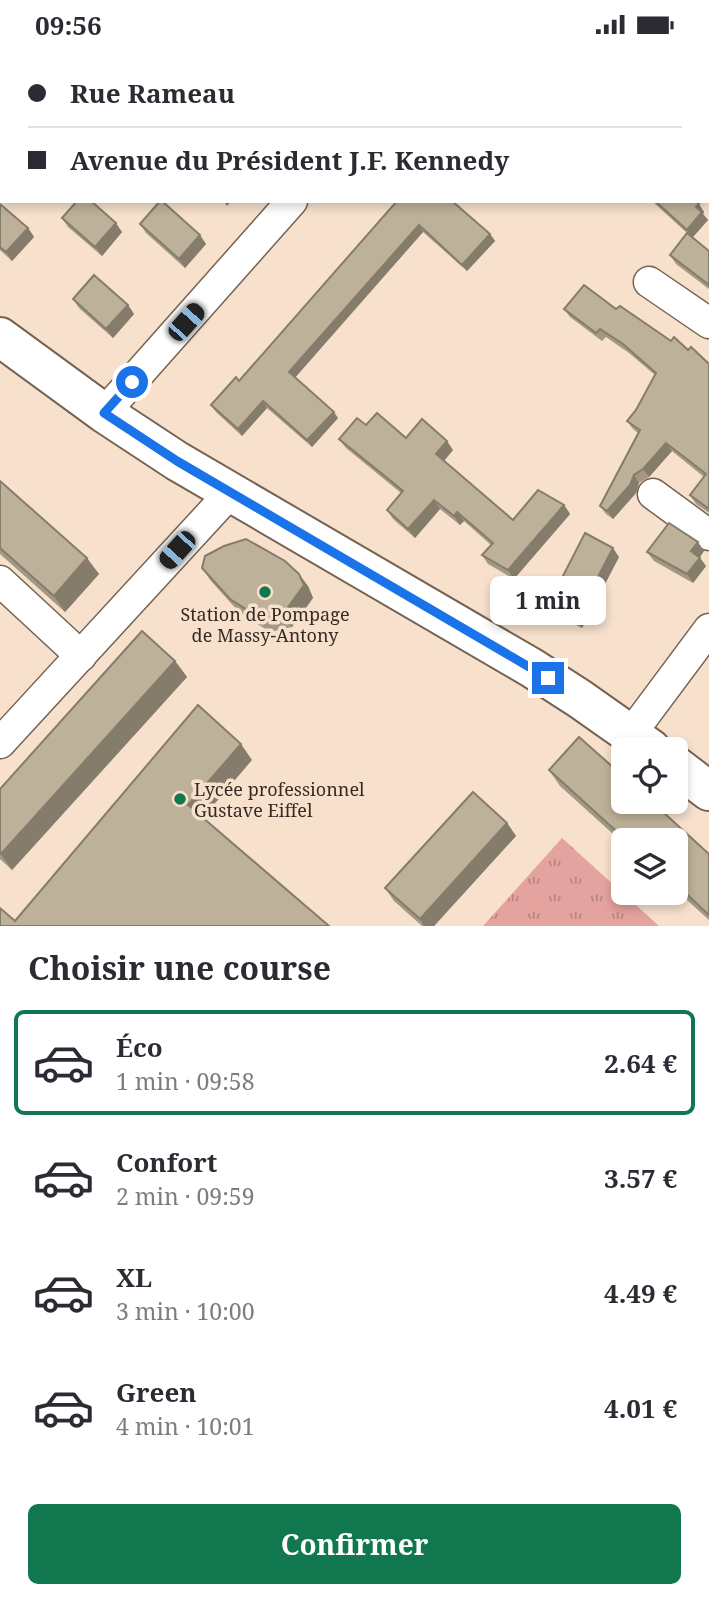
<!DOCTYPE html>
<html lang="fr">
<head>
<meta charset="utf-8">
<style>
  :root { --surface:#fff; --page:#f2f2f3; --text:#2b2b33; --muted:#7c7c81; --line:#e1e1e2; --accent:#11774f }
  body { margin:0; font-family:"Noto Serif",serif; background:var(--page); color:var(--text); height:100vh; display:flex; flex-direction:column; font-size:26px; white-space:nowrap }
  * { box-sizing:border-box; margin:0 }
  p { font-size:23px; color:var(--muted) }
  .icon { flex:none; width:38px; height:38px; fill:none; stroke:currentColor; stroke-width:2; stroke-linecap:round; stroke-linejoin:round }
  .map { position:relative; height:877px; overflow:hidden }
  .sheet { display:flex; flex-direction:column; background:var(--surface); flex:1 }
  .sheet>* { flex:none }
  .hud { position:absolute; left:0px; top:0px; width:710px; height:154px; box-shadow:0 4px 10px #0003; display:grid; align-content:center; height:154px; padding:0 28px; background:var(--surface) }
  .fabs { position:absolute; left:611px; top:688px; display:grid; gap:14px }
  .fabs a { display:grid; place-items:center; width:77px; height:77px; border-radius:10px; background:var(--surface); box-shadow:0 4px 10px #0003; font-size:35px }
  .end { position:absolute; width:32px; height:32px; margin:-16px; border:9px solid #1a73e8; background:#fff; box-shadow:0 0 0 4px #fff }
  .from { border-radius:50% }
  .bubble { position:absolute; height:49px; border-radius:10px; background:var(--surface); box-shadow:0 4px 10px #0003; font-size:23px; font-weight:700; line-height:49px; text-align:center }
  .car { position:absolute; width:21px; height:42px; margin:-21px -10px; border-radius:9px; box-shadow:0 0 5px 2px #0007; background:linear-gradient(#222 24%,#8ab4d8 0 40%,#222 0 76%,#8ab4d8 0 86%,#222 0) }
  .hud b { display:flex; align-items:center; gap:24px; height:66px; font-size:26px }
  .hud b+b { border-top:2px solid var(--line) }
  .hud i { width:18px; height:18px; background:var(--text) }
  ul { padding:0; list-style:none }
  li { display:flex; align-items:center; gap:21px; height:105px; margin:0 14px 10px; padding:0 14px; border:4px solid transparent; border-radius:10px }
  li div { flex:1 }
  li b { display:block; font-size:26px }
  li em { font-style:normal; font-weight:700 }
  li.active { border-color:var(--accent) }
  li>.icon { width:63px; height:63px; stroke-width:1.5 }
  h2 { padding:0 28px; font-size:32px; line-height:84px }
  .button { display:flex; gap:14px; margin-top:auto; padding:14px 28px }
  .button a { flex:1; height:80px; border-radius:10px; background:var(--accent); color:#fff; font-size:28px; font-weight:700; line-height:80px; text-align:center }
  .status { display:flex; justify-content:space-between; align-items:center; height:49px; padding:0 35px; background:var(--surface); direction:ltr }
  .status svg { height:19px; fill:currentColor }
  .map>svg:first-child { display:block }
  .park { fill:url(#park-tufts) }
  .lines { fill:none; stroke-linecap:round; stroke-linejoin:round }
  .street-casing { stroke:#756251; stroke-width:33 }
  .secondary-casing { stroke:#756251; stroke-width:42 }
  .street { stroke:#fff; stroke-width:30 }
  .secondary { stroke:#fff; stroke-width:38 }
  .wall { fill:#a39884 }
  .shaded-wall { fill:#857c6b }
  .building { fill:#beb199; stroke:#857c6b; stroke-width:2 }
  .route { stroke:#1a73e8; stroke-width:9 }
  .poi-dot { fill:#11774f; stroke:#f7e0cc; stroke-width:2.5 }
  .labels { text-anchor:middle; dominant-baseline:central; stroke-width:7; stroke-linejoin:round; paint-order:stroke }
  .poi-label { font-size:18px; fill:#332a23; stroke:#f7e0cc }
</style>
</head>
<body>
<div class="status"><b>09:56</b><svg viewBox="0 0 49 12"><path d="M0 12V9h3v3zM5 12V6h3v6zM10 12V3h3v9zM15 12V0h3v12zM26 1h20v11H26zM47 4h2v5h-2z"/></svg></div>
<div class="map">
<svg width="709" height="877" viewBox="0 0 709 877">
  <defs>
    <pattern id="park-tufts" width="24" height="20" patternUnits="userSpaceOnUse" patternTransform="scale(1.75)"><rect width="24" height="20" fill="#e4a39f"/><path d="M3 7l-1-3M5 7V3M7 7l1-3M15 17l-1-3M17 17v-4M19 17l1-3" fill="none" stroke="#b98581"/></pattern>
  </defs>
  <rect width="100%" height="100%" fill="#f7e0cc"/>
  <!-- park -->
  <path class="park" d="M 562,789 L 659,877 L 483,877 Z"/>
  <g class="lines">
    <defs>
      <g id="street">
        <path d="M 297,0 L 299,2"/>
        <path d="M 426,2 L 427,0"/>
        <path d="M 639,2 L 641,0"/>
        <path d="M 649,233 L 709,274"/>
        <path d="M 104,364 L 292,152"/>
        <path d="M 653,445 L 709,486"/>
        <path d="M 0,532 L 81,607"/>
        <path d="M 630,686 L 709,580"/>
        <path d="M 0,694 L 230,444"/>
      </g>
      <g id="secondary">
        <path d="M 0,288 L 104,364 L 177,412 L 532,619 L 580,650 L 651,700"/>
        <path d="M 676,717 L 709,742"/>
      </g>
    </defs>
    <!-- street casing -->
    <use href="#street" class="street-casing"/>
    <!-- secondary casing -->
    <use href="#secondary" class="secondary-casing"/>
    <!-- street -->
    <use href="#street" class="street"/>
    <!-- secondary -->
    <use href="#secondary" class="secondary"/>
  </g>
  <!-- wall -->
  <g class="wall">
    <path d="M 397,152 L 490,185 L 495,192 L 467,222 L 423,183 L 295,328 L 338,369 L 312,398 L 267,359 L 242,387 L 216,363 L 211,356 L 239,332 Z"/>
    <path d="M 652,152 L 695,152 L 704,163 L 703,165 L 708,171 L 693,188 L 709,202 L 709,240 L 676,215 L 670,206 L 687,184 Z"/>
    <path d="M 0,155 L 28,179 L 34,188 L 12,212 L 0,201 Z"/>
    <path d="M 62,169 L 122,183 L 102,207 L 68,178 Z"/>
    <path d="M 140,175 L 206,195 L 185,219 L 146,184 Z"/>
    <path d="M 73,250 L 128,256 L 134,265 L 113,289 L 79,259 Z"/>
    <path d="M 564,260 L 616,260 L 688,301 L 709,315 L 709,464 L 696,455 L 690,446 L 704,428 L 672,402 L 649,428 L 639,434 L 636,444 L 613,470 L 606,465 L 600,457 L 638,384 L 633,380 L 627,372 L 636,361 L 655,326 L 629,304 L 606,288 L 602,292 L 570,268 Z"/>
    <path d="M 366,376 L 406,389 L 453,401 L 444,412 L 513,471 L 564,456 L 570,465 L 514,530 L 488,515 L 482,506 L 491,496 L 464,472 L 460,476 L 440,460 L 415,489 L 393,470 L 387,461 L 401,444 L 346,399 L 339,390 Z"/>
    <path d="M 0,432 L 99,525 L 65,563 L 0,505 Z"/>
    <path d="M 704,502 L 699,508 L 706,517 L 693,534 L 654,512 L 647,503 Z"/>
    <path d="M 619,508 L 582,579 L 554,565 L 548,556 Z"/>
    <path d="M 202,519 L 308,537 L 313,549 L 292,578 L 270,583 L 239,563 L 211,532 Z"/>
    <path d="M 175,612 L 187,628 L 12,821 L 0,810 L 0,740 Z"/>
    <path d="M 549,721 L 709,805 L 709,871 L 676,841 L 676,791 L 623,791 L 623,794 L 560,737 Z"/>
    <path d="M 507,774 L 516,787 L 434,877 L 422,877 L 394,852 L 385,839 Z"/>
  </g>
  <!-- shaded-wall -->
  <g class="shaded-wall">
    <path d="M 350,0 L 365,0 L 363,2 L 349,2 Z"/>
    <path d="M 542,0 L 551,0 L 550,2 L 540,2 Z"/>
    <path d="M 2,56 L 2,72 L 1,73 L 0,71 L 0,58 Z"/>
    <path d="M 224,152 L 231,152 L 227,157 Z"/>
    <path d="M 699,155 L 704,163 L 703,165 L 708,171 L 692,189 L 687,181 L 696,158 Z"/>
    <path d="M 116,174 L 122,183 L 102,207 L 95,198 Z"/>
    <path d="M 419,176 L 423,183 L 294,330 L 289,323 Z"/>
    <path d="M 28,179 L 34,188 L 12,212 L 6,203 Z"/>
    <path d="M 490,185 L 495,192 L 467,222 L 462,216 Z"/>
    <path d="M 200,186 L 206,195 L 185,219 L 179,210 Z"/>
    <path d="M 128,256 L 134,265 L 113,289 L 106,280 Z"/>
    <path d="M 263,352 L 267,359 L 242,387 L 238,380 Z"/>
    <path d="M 334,363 L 338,369 L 312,398 L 307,391 Z"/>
    <path d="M 447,392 L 453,401 L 442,414 L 436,405 Z"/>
    <path d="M 666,394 L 672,402 L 649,428 L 643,420 Z"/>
    <path d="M 634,426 L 639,434 L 636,444 L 613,470 L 607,462 Z"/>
    <path d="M 434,451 L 440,460 L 415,489 L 408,480 Z"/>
    <path d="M 564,456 L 570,465 L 514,530 L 508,521 Z"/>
    <path d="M 457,463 L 464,472 L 460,476 L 454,467 Z"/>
    <path d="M 698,493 L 704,502 L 698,511 L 691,502 Z"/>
    <path d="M 613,499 L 619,508 L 582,579 L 576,570 Z"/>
    <path d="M 87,509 L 99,525 L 65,563 L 54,547 Z"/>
    <path d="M 700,509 L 706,517 L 693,534 L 687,525 Z"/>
    <path d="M 299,525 L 308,537 L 313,549 L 292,578 L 283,565 Z"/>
    <path d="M 175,612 L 187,628 L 12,821 L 1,805 Z"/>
    <path d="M 241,695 L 252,711 L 200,772 L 188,756 Z"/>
    <path d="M 507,774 L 516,787 L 434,877 L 424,877 L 420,870 Z"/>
  </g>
  <!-- building -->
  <g class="building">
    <path d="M 333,0 L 350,0 L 349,2 L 335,2 Z"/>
    <path d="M 499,0 L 542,0 L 540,2 L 498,2 Z"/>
    <path d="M 658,0 L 702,0 L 704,2 L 657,2 Z"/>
    <path d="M 2,9 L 2,56 L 0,58 L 0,11 Z"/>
    <path d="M 77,152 L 91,152 L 116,174 L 95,198 L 62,169 Z"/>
    <path d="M 160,152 L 162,152 L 200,186 L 179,210 L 140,175 Z"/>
    <path d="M 397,152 L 452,152 L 490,185 L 462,216 L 419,176 L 289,323 L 334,363 L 307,391 L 263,352 L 238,380 L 211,356 L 236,328 L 239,332 Z"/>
    <path d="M 655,152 L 695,152 L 699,155 L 696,158 L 702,163 L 687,181 Z"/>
    <path d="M 0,155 L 28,179 L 6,203 L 0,198 Z"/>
    <path d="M 687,184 L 709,202 L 709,236 L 670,206 Z"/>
    <path d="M 94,226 L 128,256 L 106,280 L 73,250 Z"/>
    <path d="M 584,236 L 616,260 L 620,257 L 671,292 L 674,288 L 688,301 L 691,298 L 709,315 L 709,460 L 690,446 L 706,425 L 666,394 L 643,420 L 634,426 L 630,436 L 607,462 L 600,457 L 640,381 L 627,372 L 636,361 L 656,324 L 623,295 L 600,280 L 596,284 L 564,260 Z"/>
    <path d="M 377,364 L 406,389 L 422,370 L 447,392 L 436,405 L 513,471 L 538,441 L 564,456 L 508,521 L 482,506 L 493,494 L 457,463 L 454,467 L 434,451 L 408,480 L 387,461 L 403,442 L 339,390 L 357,369 L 366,376 Z"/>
    <path d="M 0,432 L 87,509 L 54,547 L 0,499 Z"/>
    <path d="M 669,474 L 698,493 L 691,502 L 700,509 L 687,525 L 647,503 Z"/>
    <path d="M 585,484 L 613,499 L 576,570 L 548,556 Z"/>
    <path d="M 246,490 L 285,512 L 299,525 L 304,536 L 283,565 L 261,570 L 230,550 L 202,519 L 205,507 L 224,497 Z"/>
    <path d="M 142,582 L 175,612 L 1,805 L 0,804 L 0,740 Z"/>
    <path d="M 198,656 L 241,695 L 188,756 L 329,877 L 0,877 L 0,859 L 15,872 Z"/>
    <path d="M 579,688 L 623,727 L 623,752 L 651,752 L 709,805 L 709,866 L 676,835 L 676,791 L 626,791 L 549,721 Z"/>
    <path d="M 473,743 L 507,774 L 420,870 L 385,839 Z"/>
  </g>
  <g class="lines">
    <!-- route -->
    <path class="route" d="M 132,333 L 104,364 L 177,412 L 548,629"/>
  </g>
  <!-- markers -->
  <g class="poi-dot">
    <circle cx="265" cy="543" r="7"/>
    <circle cx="180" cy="750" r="7"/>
  </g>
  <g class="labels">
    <!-- poi labels -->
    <g class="poi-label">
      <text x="265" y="565">Station de Pompage<tspan x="265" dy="21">de Massy-Antony</tspan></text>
      <text x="194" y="740" text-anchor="start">Lycée professionnel<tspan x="194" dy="21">Gustave Eiffel</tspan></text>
    </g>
  </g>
</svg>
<div class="fabs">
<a><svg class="icon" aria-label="locate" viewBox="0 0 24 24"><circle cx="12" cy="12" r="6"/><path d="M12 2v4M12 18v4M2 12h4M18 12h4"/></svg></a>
<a><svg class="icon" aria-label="layers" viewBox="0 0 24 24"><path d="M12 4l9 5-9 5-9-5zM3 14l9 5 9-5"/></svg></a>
</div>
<i class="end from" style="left:132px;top:333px"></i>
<i class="end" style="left:548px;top:629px"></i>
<div class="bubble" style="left:490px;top:527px;width:116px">1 min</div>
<i class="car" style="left:186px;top:273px;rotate:42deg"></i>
<i class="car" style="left:177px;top:501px;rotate:222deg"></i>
<div class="hud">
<b><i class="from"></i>Rue Rameau</b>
<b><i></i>Avenue du Président J.F. Kennedy</b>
</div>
</div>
<section class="sheet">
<h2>Choisir une course</h2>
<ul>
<li class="active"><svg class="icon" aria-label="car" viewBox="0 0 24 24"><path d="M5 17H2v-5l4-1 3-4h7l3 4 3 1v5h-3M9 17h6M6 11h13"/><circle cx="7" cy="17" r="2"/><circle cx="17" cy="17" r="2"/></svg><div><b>Éco</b><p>1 min · 09:58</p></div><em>2.64 €</em></li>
<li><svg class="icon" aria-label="car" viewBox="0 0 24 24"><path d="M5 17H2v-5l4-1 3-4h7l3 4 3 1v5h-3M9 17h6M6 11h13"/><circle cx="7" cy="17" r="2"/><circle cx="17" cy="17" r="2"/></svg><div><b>Confort</b><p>2 min · 09:59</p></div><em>3.57 €</em></li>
<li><svg class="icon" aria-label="car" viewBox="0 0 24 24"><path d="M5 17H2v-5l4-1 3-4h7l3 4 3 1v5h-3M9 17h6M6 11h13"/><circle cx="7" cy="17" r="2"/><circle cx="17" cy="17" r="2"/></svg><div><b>XL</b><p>3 min · 10:00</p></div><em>4.49 €</em></li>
<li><svg class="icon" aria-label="car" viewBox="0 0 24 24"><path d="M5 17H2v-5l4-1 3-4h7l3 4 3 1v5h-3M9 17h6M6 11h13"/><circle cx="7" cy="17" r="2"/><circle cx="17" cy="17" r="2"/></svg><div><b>Green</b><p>4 min · 10:01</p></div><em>4.01 €</em></li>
</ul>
<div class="button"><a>Confirmer</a></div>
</section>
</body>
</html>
